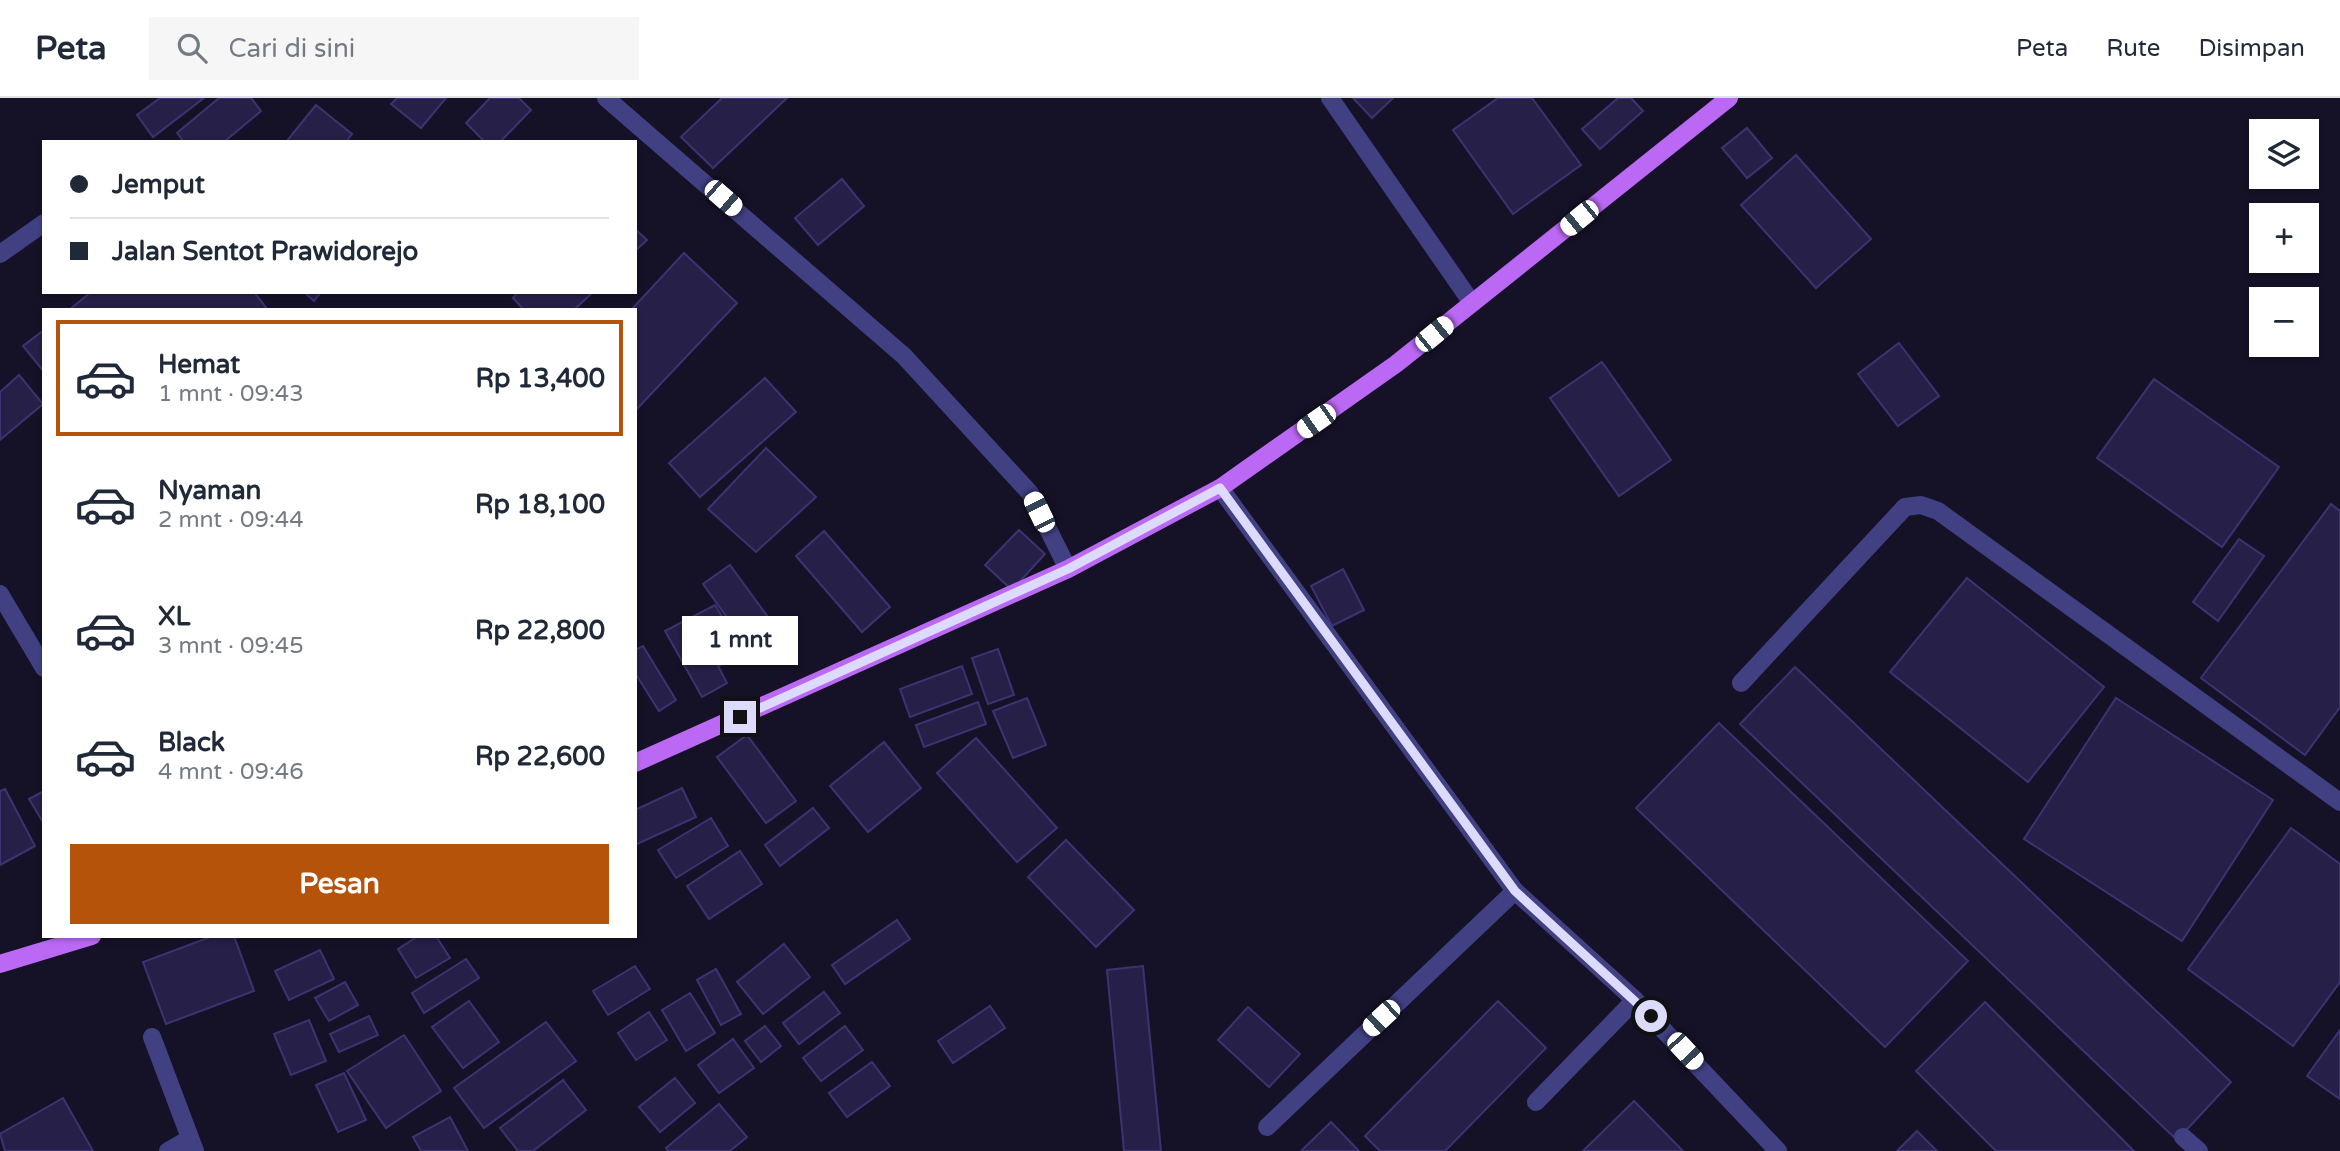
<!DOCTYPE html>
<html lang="id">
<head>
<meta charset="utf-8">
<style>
  :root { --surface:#fff; --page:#f6f6f7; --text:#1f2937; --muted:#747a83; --line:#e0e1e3; --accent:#b45309 }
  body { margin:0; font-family:"Varela Round",sans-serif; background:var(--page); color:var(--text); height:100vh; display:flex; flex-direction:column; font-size:26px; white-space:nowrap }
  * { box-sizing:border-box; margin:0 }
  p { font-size:23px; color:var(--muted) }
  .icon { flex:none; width:38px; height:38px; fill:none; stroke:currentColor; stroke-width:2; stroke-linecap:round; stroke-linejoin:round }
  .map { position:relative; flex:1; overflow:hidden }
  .details { position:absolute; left:42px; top:210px; width:595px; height:630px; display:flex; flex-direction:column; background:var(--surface); border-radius:0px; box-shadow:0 2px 5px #0004 }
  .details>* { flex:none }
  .banner { position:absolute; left:42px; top:42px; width:595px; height:154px; border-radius:0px; box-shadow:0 2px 5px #0004; display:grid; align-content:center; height:154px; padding:0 28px; background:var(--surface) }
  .buttons { position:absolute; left:2249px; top:21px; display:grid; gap:14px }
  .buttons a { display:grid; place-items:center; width:70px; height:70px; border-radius:0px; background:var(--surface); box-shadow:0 2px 5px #0004; font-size:35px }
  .end { position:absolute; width:32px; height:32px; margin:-16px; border:9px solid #dddbfd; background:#111; box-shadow:0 0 0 4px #111 }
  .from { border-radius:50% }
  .bubble { position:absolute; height:49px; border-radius:0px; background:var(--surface); box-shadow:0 2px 5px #0004; font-size:23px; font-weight:700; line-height:49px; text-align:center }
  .car { position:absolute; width:21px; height:42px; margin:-21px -10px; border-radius:9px; box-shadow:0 0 5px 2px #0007; background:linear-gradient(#fff 24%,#345 0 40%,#fff 0 76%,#345 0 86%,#fff 0) }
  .banner b { display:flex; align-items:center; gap:24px; height:66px; font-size:26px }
  .banner b+b { border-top:2px solid var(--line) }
  .banner i { width:18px; height:18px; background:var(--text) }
  ul { padding:12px 0 0; list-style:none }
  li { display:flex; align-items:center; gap:21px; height:116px; margin:0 14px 10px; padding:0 14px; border:4px solid transparent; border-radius:0px }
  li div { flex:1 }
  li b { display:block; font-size:26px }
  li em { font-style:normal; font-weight:700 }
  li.selected { border-color:var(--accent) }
  li>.icon { width:63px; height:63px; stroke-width:1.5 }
  .cta { display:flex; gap:14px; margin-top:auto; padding:14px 28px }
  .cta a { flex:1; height:80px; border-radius:0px; background:var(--accent); color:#fff; font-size:28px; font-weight:700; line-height:80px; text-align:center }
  header { display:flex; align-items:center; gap:42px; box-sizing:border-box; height:98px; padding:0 35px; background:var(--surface); border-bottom:2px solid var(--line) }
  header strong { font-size:33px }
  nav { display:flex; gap:38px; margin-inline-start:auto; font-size:24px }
  .search { width:490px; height:63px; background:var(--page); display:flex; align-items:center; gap:18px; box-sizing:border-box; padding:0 24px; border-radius:0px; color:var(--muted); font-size:26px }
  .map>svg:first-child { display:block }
  .building { fill:#261f47; stroke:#3d3372; stroke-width:2 }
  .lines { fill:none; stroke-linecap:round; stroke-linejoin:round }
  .minor { stroke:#404083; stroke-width:18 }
  .major { stroke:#bb69f5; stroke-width:18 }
  .route { stroke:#dddbfd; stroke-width:9 }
</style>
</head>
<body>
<header>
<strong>Peta</strong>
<div class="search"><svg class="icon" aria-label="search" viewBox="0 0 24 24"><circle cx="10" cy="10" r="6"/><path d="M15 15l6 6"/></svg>Cari di sini</div>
<nav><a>Peta</a><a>Rute</a><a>Disimpan</a></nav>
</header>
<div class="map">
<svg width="2340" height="1053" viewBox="0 0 2340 1053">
  <rect width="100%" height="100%" fill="#151228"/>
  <!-- building -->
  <g class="building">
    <path d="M 160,0 L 204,0 L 153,39 L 137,17 Z"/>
    <path d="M 219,0 L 251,0 L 261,13 L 224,44 L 184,44 L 177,35 Z"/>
    <path d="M 397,0 L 446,0 L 421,30 L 391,6 Z"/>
    <path d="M 490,0 L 519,0 L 531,12 L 500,44 L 485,44 L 466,25 Z"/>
    <path d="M 722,0 L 787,0 L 713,70 L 681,39 Z"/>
    <path d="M 1353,0 L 1393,0 L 1372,20 Z"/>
    <path d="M 1498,0 L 1532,0 L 1581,67 L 1513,116 L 1453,32 Z"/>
    <path d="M 1618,0 L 1631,0 L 1643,13 L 1600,51 L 1582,31 Z"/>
    <path d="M 316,7 L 352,36 L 346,44 L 286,44 Z"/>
    <path d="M 1747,30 L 1772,60 L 1747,80 L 1722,50 Z"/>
    <path d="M 1796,57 L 1871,141 L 1816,190 L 1741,107 Z"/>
    <path d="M 842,81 L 864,108 L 818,147 L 795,120 Z"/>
    <path d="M 635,131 L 647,142 L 635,153 Z"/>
    <path d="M 684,155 L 737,205 L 635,313 L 635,212 L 631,212 Z"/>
    <path d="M 91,194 L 254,194 L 268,212 L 69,212 Z"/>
    <path d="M 304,194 L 321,194 L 314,203 Z"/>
    <path d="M 518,194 L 593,194 L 574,212 L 524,212 L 513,200 Z"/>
    <path d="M 44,232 L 44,274 L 23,248 Z"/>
    <path d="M 1899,245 L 1939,298 L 1898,328 L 1858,276 Z"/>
    <path d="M 1602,264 L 1671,362 L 1619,398 L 1550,300 Z"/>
    <path d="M 19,277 L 43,306 L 0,342 L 0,294 Z"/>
    <path d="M 765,280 L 796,314 L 700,399 L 669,365 Z"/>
    <path d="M 2154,281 L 2279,369 L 2222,449 L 2097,360 Z"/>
    <path d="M 766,350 L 816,399 L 756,454 L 708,411 Z"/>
    <path d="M 2331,406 L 2340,413 L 2340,609 L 2305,657 L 2201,580 Z"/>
    <path d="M 1019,432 L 1045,456 L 1012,492 L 985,467 Z"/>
    <path d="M 824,433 L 890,509 L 862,534 L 796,458 Z"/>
    <path d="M 2239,441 L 2264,458 L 2218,523 L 2193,504 Z"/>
    <path d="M 730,467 L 784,541 L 757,561 L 703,486 Z"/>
    <path d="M 1343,471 L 1364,512 L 1332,528 L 1311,488 Z"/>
    <path d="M 1967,480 L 2104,589 L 2028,684 L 1890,574 Z"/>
    <path d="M 715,507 L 744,554 L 718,568 L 727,585 L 702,599 L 665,533 Z"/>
    <path d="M 643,548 L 676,602 L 659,613 L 635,575 L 635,552 Z"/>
    <path d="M 998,551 L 1014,597 L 988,606 L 972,560 Z"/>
    <path d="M 962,568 L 972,596 L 910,619 L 900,591 Z"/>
    <path d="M 1795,569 L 2231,984 L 2177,1042 L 1740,626 Z"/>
    <path d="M 1027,600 L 1046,647 L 1013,660 L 993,613 Z"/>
    <path d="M 2116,600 L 2273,702 L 2182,843 L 2024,741 Z"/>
    <path d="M 978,604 L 986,626 L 924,649 L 916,627 Z"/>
    <path d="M 1719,625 L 1968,863 L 1885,949 L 1636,710 Z"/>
    <path d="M 747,637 L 796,703 L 766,725 L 717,659 Z"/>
    <path d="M 976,640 L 1057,730 L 1017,764 L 937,675 Z"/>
    <path d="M 884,644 L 921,690 L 868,734 L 830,688 Z"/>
    <path d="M 682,690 L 696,719 L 635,747 L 635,712 Z"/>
    <path d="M 5,691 L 35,748 L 0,767 L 0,693 Z"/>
    <path d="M 44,693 L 44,726 L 29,701 Z"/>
    <path d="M 813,710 L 829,730 L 780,768 L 765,747 Z"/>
    <path d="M 711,720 L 728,748 L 676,780 L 658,752 Z"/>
    <path d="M 2291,730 L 2340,766 L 2340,884 L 2293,948 L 2188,871 Z"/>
    <path d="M 1066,742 L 1134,812 L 1096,849 L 1028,779 Z"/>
    <path d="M 740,753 L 762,786 L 709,821 L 687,788 Z"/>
    <path d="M 897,822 L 910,841 L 845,886 L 832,867 Z"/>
    <path d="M 213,838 L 234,838 L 254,893 L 166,926 L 143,864 Z"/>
    <path d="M 418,838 L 436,838 L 450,860 L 416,880 L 398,851 Z"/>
    <path d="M 784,846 L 810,879 L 763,916 L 737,884 Z"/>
    <path d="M 320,852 L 334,881 L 289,902 L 275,873 Z"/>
    <path d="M 466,861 L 479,880 L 424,915 L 412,895 Z"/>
    <path d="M 635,868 L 650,891 L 608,917 L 593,893 Z"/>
    <path d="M 1143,868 L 1161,1053 L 1124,1053 L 1107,872 Z"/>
    <path d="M 716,871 L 741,916 L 721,927 L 697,882 Z"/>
    <path d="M 345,884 L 358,907 L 329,923 L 315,900 Z"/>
    <path d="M 824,894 L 840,915 L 799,946 L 783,925 Z"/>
    <path d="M 690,895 L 715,935 L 686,953 L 662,912 Z"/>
    <path d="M 469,903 L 499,944 L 463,970 L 432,929 Z"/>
    <path d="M 1498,903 L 1546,950 L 1445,1053 L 1380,1053 L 1365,1038 Z"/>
    <path d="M 1985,904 L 2134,1053 L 1996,1053 L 1916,973 Z"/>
    <path d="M 990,908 L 1005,930 L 953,965 L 938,943 Z"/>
    <path d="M 1248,909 L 1300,956 L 1269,989 L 1218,942 Z"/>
    <path d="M 649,914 L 667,942 L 636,962 L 618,935 Z"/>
    <path d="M 369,918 L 378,937 L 339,954 L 330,936 Z"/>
    <path d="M 309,922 L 326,963 L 291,977 L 274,936 Z"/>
    <path d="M 546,924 L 576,963 L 484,1030 L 454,990 Z"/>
    <path d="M 765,928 L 781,948 L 761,964 L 745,943 Z"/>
    <path d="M 845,928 L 863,952 L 821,983 L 803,960 Z"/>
    <path d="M 2340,932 L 2340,1001 L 2307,978 Z"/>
    <path d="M 404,937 L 441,993 L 386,1030 L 347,973 Z"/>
    <path d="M 733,941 L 754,970 L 719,995 L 698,967 Z"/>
    <path d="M 872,964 L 890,988 L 847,1019 L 829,995 Z"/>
    <path d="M 344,975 L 366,1022 L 338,1034 L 316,987 Z"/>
    <path d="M 675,980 L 695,1005 L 660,1034 L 639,1009 Z"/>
    <path d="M 563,982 L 586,1012 L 533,1053 L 518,1053 L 500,1030 Z"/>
    <path d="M 63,1000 L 93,1053 L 5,1053 L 0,1036 Z"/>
    <path d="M 1634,1003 L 1683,1053 L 1583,1053 Z"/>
    <path d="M 719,1006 L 747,1039 L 730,1053 L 668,1053 L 666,1050 Z"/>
    <path d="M 450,1019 L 468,1053 L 421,1053 L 413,1039 Z"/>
    <path d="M 1331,1024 L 1359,1053 L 1301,1053 Z"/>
    <path d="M 1917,1033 L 1937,1053 L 1897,1053 Z"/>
  </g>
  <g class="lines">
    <!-- minor -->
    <g class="minor">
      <path d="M 606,0 L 904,258 L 1030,395 L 1068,471"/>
      <path d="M 1330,0 L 1472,205"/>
      <path d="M 0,156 L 44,125"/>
      <path d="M 1220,390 L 1515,793 L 1635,902 L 1778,1053"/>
      <path d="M 0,496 L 44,570"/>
      <path d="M 1741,585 L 1905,409 L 1921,407 L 1938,413 L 2340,704"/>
      <path d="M 152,939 L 195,1053"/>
      <path d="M 1536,1004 L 1635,902"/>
      <path d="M 1267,1029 L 1515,793"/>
      <path d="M 2183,1039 L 2199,1053"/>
      <path d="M 168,1053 L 189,1041"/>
    </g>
    <!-- major -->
    <g class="major">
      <path d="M 635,665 L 1068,471 L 1220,390 L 1396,266 L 1729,0"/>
      <path d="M 0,866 L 92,838"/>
    </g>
  </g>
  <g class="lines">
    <!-- route -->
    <path class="route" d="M 740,619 L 1068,471 L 1220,390 L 1515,793 L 1651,918"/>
  </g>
</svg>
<div class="buttons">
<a><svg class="icon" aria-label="layers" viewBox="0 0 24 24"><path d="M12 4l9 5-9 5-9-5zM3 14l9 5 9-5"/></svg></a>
<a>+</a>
<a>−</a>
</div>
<i class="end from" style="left:1651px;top:918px"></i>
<i class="end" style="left:740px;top:619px"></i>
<div class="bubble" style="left:682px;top:518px;width:116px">1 mnt</div>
<i class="car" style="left:723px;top:100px;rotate:131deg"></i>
<i class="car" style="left:1579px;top:120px;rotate:231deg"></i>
<i class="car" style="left:1434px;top:236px;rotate:51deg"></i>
<i class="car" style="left:1316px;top:323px;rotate:235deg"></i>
<i class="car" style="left:1039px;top:414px;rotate:334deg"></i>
<i class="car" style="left:1381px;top:920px;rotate:227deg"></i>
<i class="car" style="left:1685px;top:953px;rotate:137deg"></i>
<div class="banner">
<b><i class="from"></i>Jemput</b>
<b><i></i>Jalan Sentot Prawidorejo</b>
</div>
<section class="details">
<ul>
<li class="selected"><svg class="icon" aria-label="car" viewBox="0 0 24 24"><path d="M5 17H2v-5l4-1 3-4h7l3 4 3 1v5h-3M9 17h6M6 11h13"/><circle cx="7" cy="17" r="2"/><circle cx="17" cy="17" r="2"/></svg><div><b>Hemat</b><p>1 mnt · 09:43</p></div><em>Rp 13,400</em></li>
<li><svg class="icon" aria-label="car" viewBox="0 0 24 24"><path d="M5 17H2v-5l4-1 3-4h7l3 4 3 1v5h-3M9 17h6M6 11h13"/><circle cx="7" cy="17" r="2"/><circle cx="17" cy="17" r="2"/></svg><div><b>Nyaman</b><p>2 mnt · 09:44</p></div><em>Rp 18,100</em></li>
<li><svg class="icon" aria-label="car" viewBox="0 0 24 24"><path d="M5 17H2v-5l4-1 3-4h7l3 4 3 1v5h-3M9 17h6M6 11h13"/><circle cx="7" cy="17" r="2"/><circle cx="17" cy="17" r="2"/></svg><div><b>XL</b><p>3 mnt · 09:45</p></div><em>Rp 22,800</em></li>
<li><svg class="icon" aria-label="car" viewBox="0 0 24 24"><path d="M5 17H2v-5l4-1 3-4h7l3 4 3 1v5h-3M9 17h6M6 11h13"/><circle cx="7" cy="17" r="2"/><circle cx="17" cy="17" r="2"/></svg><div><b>Black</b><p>4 mnt · 09:46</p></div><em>Rp 22,600</em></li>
</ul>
<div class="cta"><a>Pesan</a></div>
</section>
</div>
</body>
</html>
